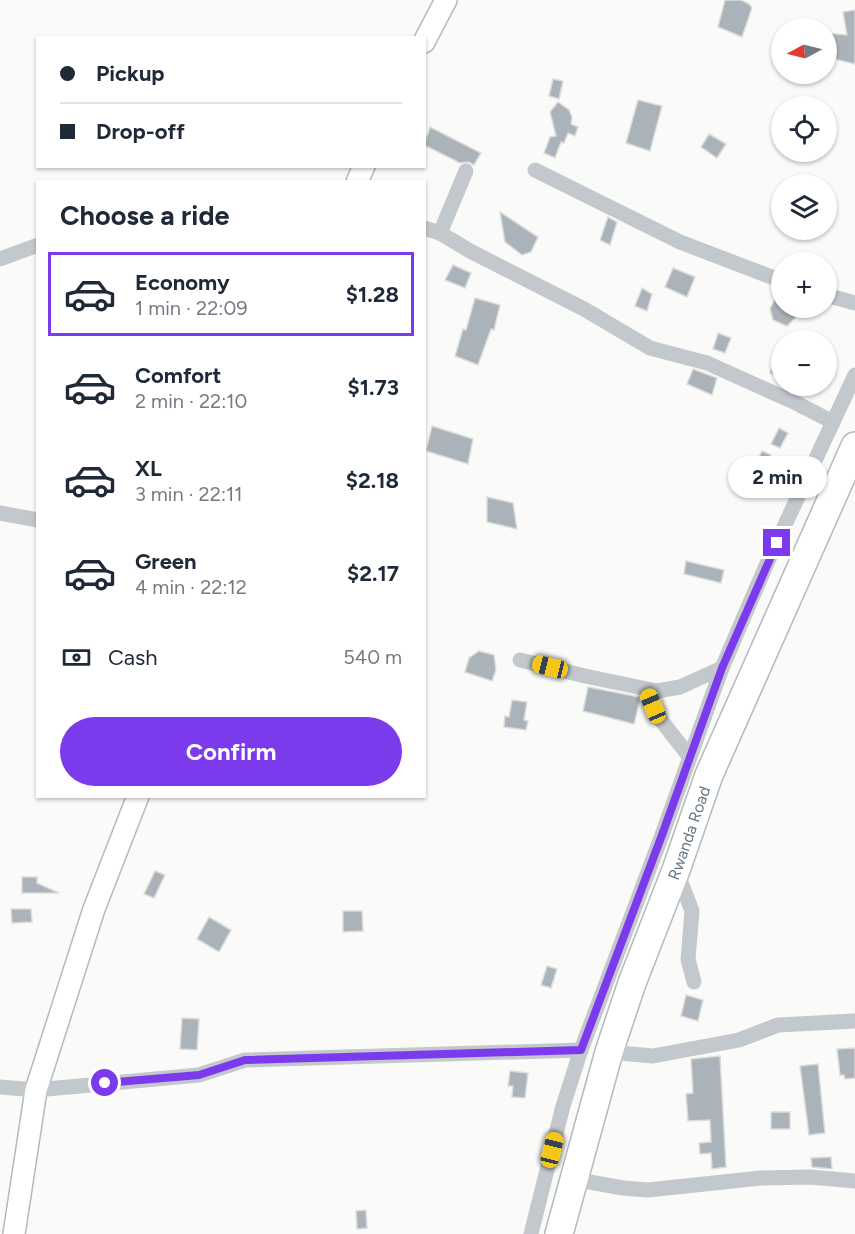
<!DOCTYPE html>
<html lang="en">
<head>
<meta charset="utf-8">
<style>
  :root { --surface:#fff; --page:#f6f6f7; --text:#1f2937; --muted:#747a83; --line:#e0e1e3; --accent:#7c3aed }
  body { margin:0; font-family:Figtree,sans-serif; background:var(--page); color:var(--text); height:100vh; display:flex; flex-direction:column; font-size:22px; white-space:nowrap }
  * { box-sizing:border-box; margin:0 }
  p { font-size:20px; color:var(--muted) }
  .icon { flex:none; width:33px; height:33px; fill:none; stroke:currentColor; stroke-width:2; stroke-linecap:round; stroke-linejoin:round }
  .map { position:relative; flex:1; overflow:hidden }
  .drawer { position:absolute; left:36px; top:180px; width:390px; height:618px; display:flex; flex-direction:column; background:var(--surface); border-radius:0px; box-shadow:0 2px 4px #0004 }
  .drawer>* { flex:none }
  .hud { position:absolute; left:36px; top:36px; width:390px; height:132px; border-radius:0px; box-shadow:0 2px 4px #0004; display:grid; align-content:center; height:132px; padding:0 24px; background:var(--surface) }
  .needle { width:39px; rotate:263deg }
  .buttons { position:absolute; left:771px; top:18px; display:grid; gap:12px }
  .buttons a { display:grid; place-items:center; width:66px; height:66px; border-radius:50%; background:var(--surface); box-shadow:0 2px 4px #0004; font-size:30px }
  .end { position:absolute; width:27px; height:27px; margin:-14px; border:8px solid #7c3aed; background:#fff; box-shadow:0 0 0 3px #fff }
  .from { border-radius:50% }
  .bubble { position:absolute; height:42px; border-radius:21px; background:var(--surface); box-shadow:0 2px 4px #0004; font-size:20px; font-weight:700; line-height:42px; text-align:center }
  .car { position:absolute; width:18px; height:36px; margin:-18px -9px; border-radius:8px; box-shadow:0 0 4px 2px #0007; background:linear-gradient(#f5c518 24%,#345 0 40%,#f5c518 0 76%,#345 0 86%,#f5c518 0) }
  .hud b { display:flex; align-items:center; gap:21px; height:57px; font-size:22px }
  .hud b+b { border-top:2px solid var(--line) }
  .hud i { width:15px; height:15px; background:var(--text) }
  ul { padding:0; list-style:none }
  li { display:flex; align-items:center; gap:18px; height:84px; margin:0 12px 9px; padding:0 12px; border:3px solid transparent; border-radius:0px }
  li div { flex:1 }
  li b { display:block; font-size:22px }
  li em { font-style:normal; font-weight:700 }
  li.on { border-color:var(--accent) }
  li>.icon { width:54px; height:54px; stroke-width:1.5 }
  h2 { padding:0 24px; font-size:27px; line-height:72px }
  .pay { display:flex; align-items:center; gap:15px; height:66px; padding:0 24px; font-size:22px }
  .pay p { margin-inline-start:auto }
  .action { display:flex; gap:12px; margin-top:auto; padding:12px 24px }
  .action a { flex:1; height:69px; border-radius:36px; background:var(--accent); color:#fff; font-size:24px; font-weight:700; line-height:69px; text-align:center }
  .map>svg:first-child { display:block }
  .building { fill:#aab3b9; stroke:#dcdcda; stroke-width:1.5 }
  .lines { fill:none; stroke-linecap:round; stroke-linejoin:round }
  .secondary-casing { stroke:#b3babf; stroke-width:24 }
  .highway-casing { stroke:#b4b9bd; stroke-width:30 }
  .street { stroke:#c3c8cc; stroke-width:15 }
  .secondary { stroke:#fff; stroke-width:21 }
  .highway { stroke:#fff; stroke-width:27 }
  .route { stroke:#7c3aed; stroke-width:8 }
  .labels { text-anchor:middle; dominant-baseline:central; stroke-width:6; stroke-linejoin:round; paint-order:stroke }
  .street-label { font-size:16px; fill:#657683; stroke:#fff }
</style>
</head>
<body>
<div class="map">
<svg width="855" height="1234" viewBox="0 0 855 1234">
  <rect width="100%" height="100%" fill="#fafaf8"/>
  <!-- building -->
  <g class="building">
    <path d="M 725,0 L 741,0 L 749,4 L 752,8 L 742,37 L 718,27 Z"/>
    <path d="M 855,10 L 855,64 L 826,57 L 826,33 L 847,35 L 843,12 Z"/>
    <path d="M 553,79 L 563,81 L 559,99 L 549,96 Z"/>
    <path d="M 638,100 L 662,106 L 650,151 L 626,143 Z"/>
    <path d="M 558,102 L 569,110 L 572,117 L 571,124 L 578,127 L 575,136 L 568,133 L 564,143 L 561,142 L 555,158 L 544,153 L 550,137 L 556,136 L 550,112 Z"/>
    <path d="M 430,127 L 481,153 L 474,165 L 469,162 L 460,163 L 424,145 Z"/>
    <path d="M 709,134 L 726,144 L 717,158 L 701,147 Z"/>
    <path d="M 500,212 L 538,237 L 531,252 L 522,255 L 505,242 Z"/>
    <path d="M 608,217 L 617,222 L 610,245 L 600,240 Z"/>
    <path d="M 453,265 L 471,273 L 465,288 L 445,280 Z"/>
    <path d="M 673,268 L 695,277 L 687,297 L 665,287 Z"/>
    <path d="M 642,288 L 652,294 L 647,311 L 635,306 Z"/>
    <path d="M 781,290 L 782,308 L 800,308 L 795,318 L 787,326 L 773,320 L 770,308 Z"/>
    <path d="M 475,298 L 500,305 L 494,330 L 491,329 L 478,365 L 455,356 L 463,329 L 466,330 Z"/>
    <path d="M 718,333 L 731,338 L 725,353 L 713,349 Z"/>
    <path d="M 781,345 L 782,345 L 782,378 L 770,373 Z"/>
    <path d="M 693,369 L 717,378 L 712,395 L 687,384 Z"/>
    <path d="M 432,426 L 473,439 L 468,464 L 426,451 Z"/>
    <path d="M 779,428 L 788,433 L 780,448 L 771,444 Z"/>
    <path d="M 762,451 L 771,455 L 756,495 L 742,489 L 749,469 L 753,470 Z"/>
    <path d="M 487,497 L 513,503 L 517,529 L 487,522 Z"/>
    <path d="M 686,561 L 724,570 L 721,583 L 684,574 Z"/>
    <path d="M 479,651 L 494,655 L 496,670 L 492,681 L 465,672 L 469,658 Z"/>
    <path d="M 588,687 L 639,697 L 640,700 L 634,724 L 583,711 Z"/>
    <path d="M 512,700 L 527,702 L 524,720 L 528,721 L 526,730 L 504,727 L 505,716 L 509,717 Z"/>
    <path d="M 155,871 L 165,875 L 154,898 L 144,894 Z"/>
    <path d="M 22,877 L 37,877 L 37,883 L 59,893 L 22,893 Z"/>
    <path d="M 11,909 L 31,909 L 32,922 L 12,923 Z"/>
    <path d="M 343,911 L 362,911 L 363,931 L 343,932 Z"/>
    <path d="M 209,917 L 231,930 L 219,952 L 197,939 Z"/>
    <path d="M 547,966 L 557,969 L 551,988 L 541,985 Z"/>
    <path d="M 686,995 L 703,1000 L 698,1021 L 681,1016 Z"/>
    <path d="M 182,1018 L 199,1019 L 197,1050 L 180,1049 Z"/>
    <path d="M 855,1048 L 855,1078 L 845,1079 L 844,1075 L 840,1075 L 837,1049 Z"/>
    <path d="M 720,1056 L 726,1167 L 712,1169 L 711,1153 L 700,1154 L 699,1143 L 711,1142 L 710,1120 L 688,1121 L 686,1094 L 693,1093 L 691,1059 Z"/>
    <path d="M 818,1064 L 825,1133 L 809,1135 L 800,1066 Z"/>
    <path d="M 510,1071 L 528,1073 L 525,1098 L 512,1097 L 513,1086 L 508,1086 Z"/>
    <rect x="771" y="1112" width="19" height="17"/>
    <path d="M 831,1157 L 832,1169 L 812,1167 L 811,1158 Z"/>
    <path d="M 366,1210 L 367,1228 L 357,1229 L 356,1211 Z"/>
  </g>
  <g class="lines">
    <defs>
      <g id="secondary">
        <path d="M 424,42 L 446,0"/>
        <path d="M 357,182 L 364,166"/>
        <path d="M 14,1234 L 36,1090 L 94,909 L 138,796"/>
      </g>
      <g id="highway">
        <path id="s1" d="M 559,1234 L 609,1052 L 632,983 L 676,870 L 709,775 L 855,446"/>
      </g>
    </defs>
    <!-- secondary casing -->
    <use href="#secondary" class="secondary-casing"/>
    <!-- highway casing -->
    <use href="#highway" class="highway-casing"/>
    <!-- street -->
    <g class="street">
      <path d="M 535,170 L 680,242 L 782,281"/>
      <path d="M 424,228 L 440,233 L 470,251 L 584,309 L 650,348 L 707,363 L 796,403 L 833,422"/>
      <path d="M 440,233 L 466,171"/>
      <path d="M 0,259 L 38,245"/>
      <path d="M 826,295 L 855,303"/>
      <path d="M 0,513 L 38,520"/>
      <path d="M 520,660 L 585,676 L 657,691 L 680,687 L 722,668"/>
      <path d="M 647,691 L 660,719 L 689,756"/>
      <path d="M 677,872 L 692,911 L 688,959 L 694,982"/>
      <path d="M 609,1052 L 653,1056 L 739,1040 L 778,1025 L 855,1021"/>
      <path d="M 0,1087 L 36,1090 L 199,1075 L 245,1060 L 581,1050"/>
      <path d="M 573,1179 L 623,1188 L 648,1190 L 761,1178 L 810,1177 L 855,1181"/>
      <path d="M 531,1234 L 563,1106 L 581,1050 L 662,835 L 722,668 L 768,561 L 855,375"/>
    </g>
    <!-- secondary -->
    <use href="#secondary" class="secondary"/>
    <!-- highway -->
    <use href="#highway" class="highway"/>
  </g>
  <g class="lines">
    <!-- route -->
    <path class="route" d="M 105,1083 L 199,1075 L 245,1060 L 581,1050 L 662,835 L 722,668 L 777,543"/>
  </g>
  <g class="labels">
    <!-- street labels -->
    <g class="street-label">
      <text stroke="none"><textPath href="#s1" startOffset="422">Rwanda Road</textPath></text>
    </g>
  </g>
</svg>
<div class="buttons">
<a><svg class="needle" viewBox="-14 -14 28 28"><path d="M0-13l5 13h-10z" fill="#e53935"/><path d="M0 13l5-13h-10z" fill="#747a83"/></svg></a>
<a><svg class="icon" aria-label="locate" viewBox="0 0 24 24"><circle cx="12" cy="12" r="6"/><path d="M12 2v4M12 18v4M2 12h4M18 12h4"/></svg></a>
<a><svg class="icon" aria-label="layers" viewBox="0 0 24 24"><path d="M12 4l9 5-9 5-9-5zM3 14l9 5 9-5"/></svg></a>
<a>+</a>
<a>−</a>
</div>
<i class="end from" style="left:105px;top:1083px"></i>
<i class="end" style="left:777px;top:543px"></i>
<div class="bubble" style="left:728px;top:456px;width:99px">2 min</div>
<i class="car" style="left:550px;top:667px;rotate:284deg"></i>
<i class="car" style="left:653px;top:706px;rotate:337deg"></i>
<i class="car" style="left:552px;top:1150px;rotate:14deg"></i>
<div class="hud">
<b><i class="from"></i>Pickup</b>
<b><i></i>Drop-off</b>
</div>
<section class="drawer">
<h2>Choose a ride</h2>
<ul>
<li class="on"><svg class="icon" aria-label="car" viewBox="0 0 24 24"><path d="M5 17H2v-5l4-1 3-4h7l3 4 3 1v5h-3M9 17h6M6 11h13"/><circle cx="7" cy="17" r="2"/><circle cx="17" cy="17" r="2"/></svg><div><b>Economy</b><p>1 min · 22:09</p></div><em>$1.28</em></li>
<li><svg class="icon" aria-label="car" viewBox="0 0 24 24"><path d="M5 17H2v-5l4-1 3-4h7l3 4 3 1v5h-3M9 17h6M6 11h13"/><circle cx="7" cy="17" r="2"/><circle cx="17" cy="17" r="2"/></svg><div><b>Comfort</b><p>2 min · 22:10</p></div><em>$1.73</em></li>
<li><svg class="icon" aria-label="car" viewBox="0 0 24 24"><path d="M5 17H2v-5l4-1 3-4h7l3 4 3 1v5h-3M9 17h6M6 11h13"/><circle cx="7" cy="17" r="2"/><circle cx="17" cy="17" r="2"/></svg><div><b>XL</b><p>3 min · 22:11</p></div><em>$2.18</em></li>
<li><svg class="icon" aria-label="car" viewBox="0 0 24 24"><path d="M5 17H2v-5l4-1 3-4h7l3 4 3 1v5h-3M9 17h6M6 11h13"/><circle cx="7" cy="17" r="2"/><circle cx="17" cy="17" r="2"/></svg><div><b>Green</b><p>4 min · 22:12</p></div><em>$2.17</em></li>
</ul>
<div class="pay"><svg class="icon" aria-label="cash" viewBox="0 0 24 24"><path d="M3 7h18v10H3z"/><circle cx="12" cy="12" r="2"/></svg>Cash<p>540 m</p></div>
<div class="action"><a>Confirm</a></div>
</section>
</div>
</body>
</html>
